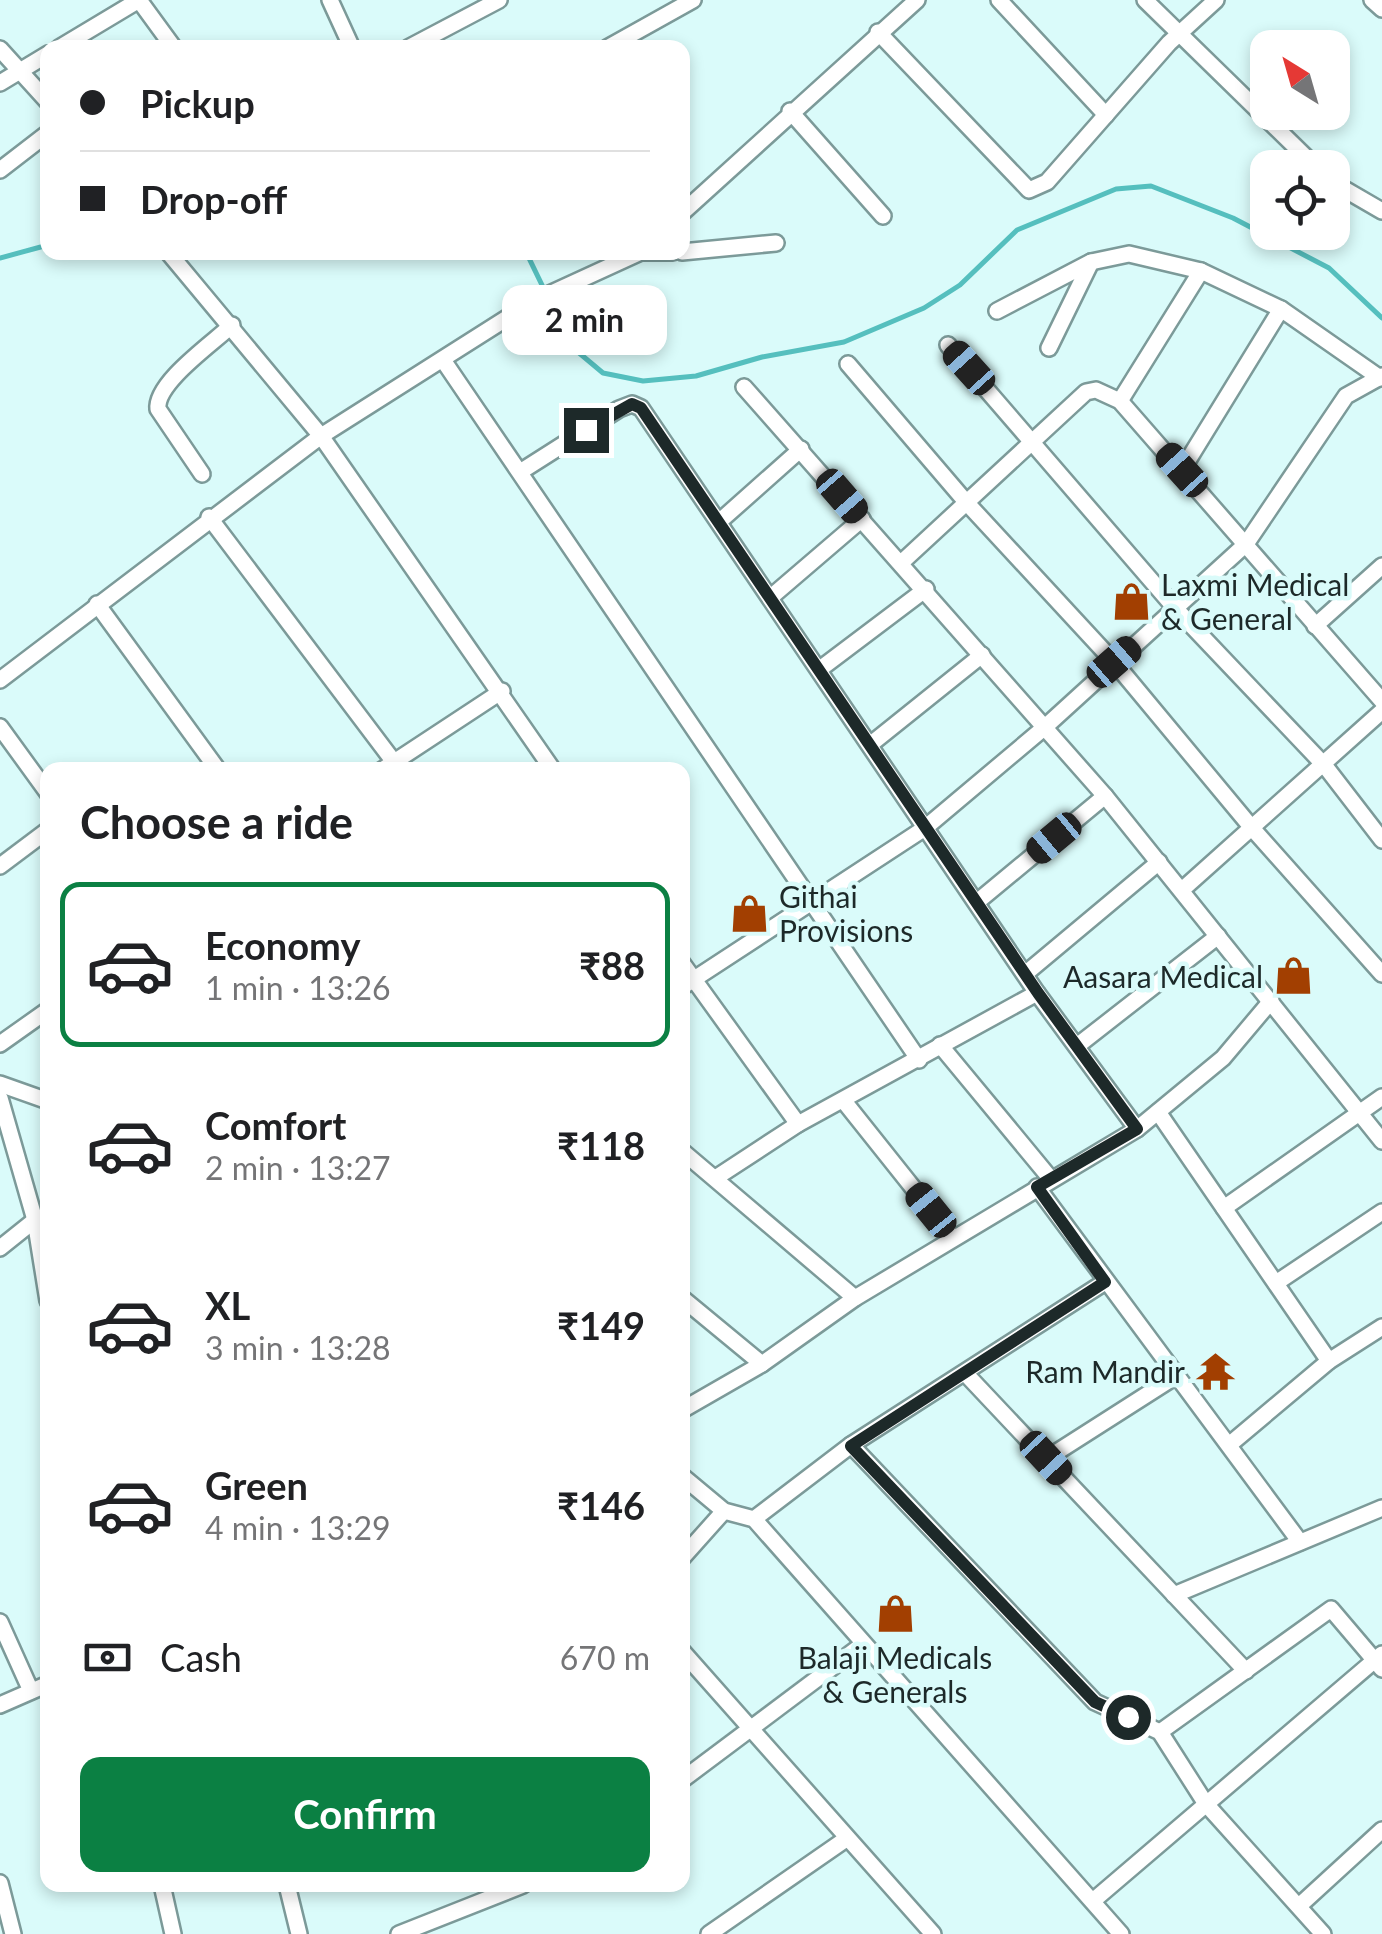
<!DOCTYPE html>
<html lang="en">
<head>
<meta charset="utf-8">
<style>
  :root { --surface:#fff; --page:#f6f6f6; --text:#202124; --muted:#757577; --line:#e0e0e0; --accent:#0b8043 }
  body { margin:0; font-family:Lato,sans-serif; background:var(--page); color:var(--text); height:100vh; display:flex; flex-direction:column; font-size:38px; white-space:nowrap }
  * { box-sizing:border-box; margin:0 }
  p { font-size:32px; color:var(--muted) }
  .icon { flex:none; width:55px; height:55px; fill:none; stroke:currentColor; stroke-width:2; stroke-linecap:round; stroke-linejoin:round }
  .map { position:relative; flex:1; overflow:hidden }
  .panel { position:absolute; left:40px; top:762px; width:650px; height:1130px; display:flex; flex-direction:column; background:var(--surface); border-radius:20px; box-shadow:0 5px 15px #0003 }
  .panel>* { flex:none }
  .top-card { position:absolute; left:40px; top:40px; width:650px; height:220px; border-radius:20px; box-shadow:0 5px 15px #0003; display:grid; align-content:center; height:220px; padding:0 40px; background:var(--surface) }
  .needle { width:65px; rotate:323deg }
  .fabs { position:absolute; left:1250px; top:30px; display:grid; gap:20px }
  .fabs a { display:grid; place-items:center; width:100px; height:100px; border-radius:20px; background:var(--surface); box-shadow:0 5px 15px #0003; font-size:50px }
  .end { position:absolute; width:45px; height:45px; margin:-22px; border:12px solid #1d2929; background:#fff; box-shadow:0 0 0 5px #fff }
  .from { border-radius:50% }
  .bubble { position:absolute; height:70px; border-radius:20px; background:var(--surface); box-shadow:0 5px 15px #0003; font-size:32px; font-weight:700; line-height:70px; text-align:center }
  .car { position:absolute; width:30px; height:60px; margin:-30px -15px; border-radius:12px; box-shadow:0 0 8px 2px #0007; background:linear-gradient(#222 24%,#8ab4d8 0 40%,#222 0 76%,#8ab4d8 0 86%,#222 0) }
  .top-card b { display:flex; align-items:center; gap:35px; height:95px; font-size:38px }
  .top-card b+b { border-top:2px solid var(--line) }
  .top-card i { width:25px; height:25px; background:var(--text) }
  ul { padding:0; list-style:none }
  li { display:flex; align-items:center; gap:30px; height:165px; margin:0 20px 15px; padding:0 20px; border:5px solid transparent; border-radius:20px }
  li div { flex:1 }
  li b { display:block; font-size:38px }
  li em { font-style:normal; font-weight:700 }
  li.on { border-color:var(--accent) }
  li>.icon { width:90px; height:90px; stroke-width:1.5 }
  h2 { padding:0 40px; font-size:45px; line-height:120px }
  .pay { display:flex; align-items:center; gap:25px; height:110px; padding:0 40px; font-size:38px }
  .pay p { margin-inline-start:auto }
  .cta { display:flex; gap:20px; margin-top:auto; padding:20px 40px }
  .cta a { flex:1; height:115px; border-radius:20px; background:var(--accent); color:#fff; font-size:40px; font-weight:700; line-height:115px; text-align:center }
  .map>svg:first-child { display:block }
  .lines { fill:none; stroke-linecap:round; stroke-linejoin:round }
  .stream { stroke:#55bfbe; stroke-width:5 }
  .minor-casing { stroke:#7c9a99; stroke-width:20 }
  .minor { stroke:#fff; stroke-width:15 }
  .route { stroke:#1d2929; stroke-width:12 }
  .labels { text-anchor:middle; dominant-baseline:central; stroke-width:9; stroke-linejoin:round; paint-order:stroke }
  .poi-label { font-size:30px; fill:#1d2929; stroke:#dafbfa; text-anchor:start }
</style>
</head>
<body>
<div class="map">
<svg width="1382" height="1934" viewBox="0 0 1382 1934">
  <rect width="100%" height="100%" fill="#dafbfa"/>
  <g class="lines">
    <!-- stream -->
    <g class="stream">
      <path d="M 526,252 L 572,347 L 603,373 L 643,381 L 696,376 L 762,357 L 844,342 L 924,308 L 960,285 L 1017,230 L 1116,189 L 1151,186 L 1233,218 L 1329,268 L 1382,318"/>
      <path d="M 0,258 L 48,245"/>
    </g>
    <defs>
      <g id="minor">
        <path d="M 139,0 L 174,48"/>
        <path d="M 330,0 L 352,48"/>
        <path d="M 999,0 L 1106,115"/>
        <path d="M 1145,0 L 1317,168"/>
        <path d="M 1372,0 L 1382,9"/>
        <path d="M 878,32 L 1029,190 L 1047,182 L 1169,43 L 1216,0"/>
        <path d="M 59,48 L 139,0"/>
        <path d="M 408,48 L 499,0"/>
        <path d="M 607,48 L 693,0"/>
        <path d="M 0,49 L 48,102"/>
        <path d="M 0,83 L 48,54"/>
        <path d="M 790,111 L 883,216"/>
        <path d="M 0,170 L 48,133"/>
        <path d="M 1332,182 L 1382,211"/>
        <path d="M 682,213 L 917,0"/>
        <path d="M 168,252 L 321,436 L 553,770"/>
        <path d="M 636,252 L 673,252"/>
        <path d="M 682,252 L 776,243"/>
        <path d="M 997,311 L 1091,262 L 1129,254 L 1201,271 L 1281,309 L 1380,378"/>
        <path d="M 948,345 L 1175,608 L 1325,766 L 1382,840"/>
        <path d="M 1049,348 L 1091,262"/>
        <path d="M 443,360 L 919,1060"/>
        <path d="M 848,364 L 966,502 L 1114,662 L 1252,828 L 1382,974"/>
        <path d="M 744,387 L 1105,796 L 1382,1141"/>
        <path d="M 1120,401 L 1201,271"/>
        <path d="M 1182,470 L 1281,309"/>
        <path d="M 520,472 L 619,409 L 632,404 L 641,408 L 1037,993 L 1137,1129"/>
        <path d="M 202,474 L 158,409 C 155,383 213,343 232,325"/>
        <path d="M 209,517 L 400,770"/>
        <path d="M 720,521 L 801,449"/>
        <path d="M 901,563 L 1086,392 L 1096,390 L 1120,401 L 1382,701"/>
        <path d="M 771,597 L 862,519"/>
        <path d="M 97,604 L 218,770"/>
        <path d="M 1315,626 L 1382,566"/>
        <path d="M 820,669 L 926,589"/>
        <path d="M 0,680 L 321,436 L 534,301 L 641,252"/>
        <path d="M 0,727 L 48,793"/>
        <path d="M 871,744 L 982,655"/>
        <path d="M 382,770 L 502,691"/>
        <path d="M 0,866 L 48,830"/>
        <path d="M 1183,889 L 1382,711"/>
        <path d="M 977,902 L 1105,796"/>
        <path d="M 682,963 L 798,1124"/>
        <path d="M 1025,974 L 1159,862"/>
        <path d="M 682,987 L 925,828 L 1045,727 L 1246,544 L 1346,396 L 1382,376"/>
        <path d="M 0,1044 L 48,1010"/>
        <path d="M 940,1045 L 1050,1178"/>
        <path d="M 1077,1046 L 1218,936"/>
        <path d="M 0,1084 L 48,1101"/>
        <path d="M 0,1098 L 35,1220 L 48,1301"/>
        <path d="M 843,1100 L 953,1238"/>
        <path d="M 1158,1112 L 1329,1361"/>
        <path d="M 682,1151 L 855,1298"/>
        <path d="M 717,1177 L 798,1124 L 1037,993"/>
        <path d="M 1037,1187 L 1300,1542"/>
        <path d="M 1224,1208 L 1382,1097"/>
        <path d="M 0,1248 L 35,1220 L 48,1225"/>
        <path d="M 1276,1283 L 1382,1212"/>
        <path d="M 682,1298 L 762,1364"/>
        <path d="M 965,1373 L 1246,1671"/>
        <path d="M 682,1410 L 762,1364 L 855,1298 L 1137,1129 L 1223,1058 L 1271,1001"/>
        <path d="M 851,1445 L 1095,1702 L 1160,1732 L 1206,1804 L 1323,1934"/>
        <path d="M 1229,1445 L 1329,1361 L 1382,1327"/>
        <path d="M 1046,1459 L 1176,1376"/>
        <path d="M 682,1476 L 724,1511 L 754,1519 L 1121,1934"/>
        <path d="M 754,1519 L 851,1445 L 1105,1282"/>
        <path d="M 682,1558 L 724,1511"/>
        <path d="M 1174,1595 L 1382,1508"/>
        <path d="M 0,1622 L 31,1691"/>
        <path d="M 682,1651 L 933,1934"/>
        <path d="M 0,1705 L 48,1684"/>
        <path d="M 1160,1732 L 1331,1609 L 1382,1669"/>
        <path d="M 682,1780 L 862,1645"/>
        <path d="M 0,1883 L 13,1934"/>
        <path d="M 162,1885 L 173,1934"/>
        <path d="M 287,1885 L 299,1934"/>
        <path d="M 1094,1900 L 1382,1654"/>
        <path d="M 1299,1906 L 1382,1830"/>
        <path d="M 399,1934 L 523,1885"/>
        <path d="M 709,1934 L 846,1839"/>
      </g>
    </defs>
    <!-- minor casing -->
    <use href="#minor" class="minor-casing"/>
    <!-- minor -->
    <use href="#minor" class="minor"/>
  </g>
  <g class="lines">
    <!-- route -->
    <path class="route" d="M 586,430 L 632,404 L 641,408 L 1038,993 L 1137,1129 L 1037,1187 L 1105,1282 L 851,1446 L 1095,1702 L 1128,1717"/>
  </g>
  <!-- icons -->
  <defs>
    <symbol id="shop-bare" viewBox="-9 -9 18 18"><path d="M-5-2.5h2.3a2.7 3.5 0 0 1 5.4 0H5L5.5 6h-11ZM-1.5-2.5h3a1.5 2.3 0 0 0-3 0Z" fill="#a23f01" stroke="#dafbfa" stroke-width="2.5" paint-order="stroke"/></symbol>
    <symbol id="temple-bare" viewBox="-9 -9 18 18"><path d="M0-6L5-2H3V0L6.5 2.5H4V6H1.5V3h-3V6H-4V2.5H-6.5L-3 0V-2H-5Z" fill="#a23f01" stroke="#dafbfa" stroke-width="2.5" paint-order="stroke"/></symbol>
  </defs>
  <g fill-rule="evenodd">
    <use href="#shop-bare" x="1104" y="574" width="55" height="55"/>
    <use href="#shop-bare" x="722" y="886" width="55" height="55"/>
    <use href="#shop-bare" x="1266" y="948" width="55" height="55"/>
    <use href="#temple-bare" x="1188" y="1344" width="55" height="55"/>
    <use href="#shop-bare" x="868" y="1586" width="55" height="55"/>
  </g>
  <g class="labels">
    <!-- poi labels -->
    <g class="poi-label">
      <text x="1161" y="584">Laxmi Medical<tspan x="1161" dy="34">&amp; General</tspan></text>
      <text x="779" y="896">Githai<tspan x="779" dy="34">Provisions</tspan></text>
      <text x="1263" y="976" text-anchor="end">Aasara Medical</text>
      <text x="1185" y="1371" text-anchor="end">Ram Mandir</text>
      <text x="895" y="1657" text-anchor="middle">Balaji Medicals<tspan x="895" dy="34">&amp; Generals</tspan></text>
    </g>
  </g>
</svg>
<div class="fabs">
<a><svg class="needle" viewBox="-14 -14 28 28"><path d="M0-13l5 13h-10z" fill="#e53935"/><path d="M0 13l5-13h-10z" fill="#757577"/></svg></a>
<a><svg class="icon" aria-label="locate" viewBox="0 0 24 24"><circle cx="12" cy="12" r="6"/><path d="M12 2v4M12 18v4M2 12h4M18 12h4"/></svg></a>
</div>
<i class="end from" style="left:1128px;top:1717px"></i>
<i class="end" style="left:586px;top:430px"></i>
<div class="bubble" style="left:502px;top:285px;width:165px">2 min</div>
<i class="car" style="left:969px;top:368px;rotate:318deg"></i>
<i class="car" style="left:1182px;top:470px;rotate:318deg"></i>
<i class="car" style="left:842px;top:496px;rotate:139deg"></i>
<i class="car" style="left:1114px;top:662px;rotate:49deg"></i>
<i class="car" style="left:1054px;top:838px;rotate:230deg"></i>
<i class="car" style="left:931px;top:1210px;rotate:321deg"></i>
<i class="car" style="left:1046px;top:1458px;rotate:137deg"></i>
<div class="top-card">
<b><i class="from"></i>Pickup</b>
<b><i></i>Drop-off</b>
</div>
<section class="panel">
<h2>Choose a ride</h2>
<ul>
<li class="on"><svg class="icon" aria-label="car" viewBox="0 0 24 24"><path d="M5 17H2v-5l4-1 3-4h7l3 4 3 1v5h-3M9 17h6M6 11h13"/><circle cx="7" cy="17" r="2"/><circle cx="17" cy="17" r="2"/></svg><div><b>Economy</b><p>1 min · 13:26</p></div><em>₹88</em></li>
<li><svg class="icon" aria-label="car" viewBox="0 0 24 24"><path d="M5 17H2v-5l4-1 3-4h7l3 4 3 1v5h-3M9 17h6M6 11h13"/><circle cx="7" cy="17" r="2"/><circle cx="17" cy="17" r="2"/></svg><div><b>Comfort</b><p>2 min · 13:27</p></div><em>₹118</em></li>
<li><svg class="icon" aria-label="car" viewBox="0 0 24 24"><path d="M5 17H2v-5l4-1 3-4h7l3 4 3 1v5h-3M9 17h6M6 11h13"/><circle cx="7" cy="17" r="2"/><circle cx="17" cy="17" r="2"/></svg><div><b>XL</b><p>3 min · 13:28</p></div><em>₹149</em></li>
<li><svg class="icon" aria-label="car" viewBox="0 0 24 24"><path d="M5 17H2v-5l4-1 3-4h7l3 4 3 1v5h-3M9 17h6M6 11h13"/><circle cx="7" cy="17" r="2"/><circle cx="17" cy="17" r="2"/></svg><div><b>Green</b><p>4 min · 13:29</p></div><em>₹146</em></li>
</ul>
<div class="pay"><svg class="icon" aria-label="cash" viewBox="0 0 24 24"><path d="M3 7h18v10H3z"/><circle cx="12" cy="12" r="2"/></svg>Cash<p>670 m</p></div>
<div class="cta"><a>Confirm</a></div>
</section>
</div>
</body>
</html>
